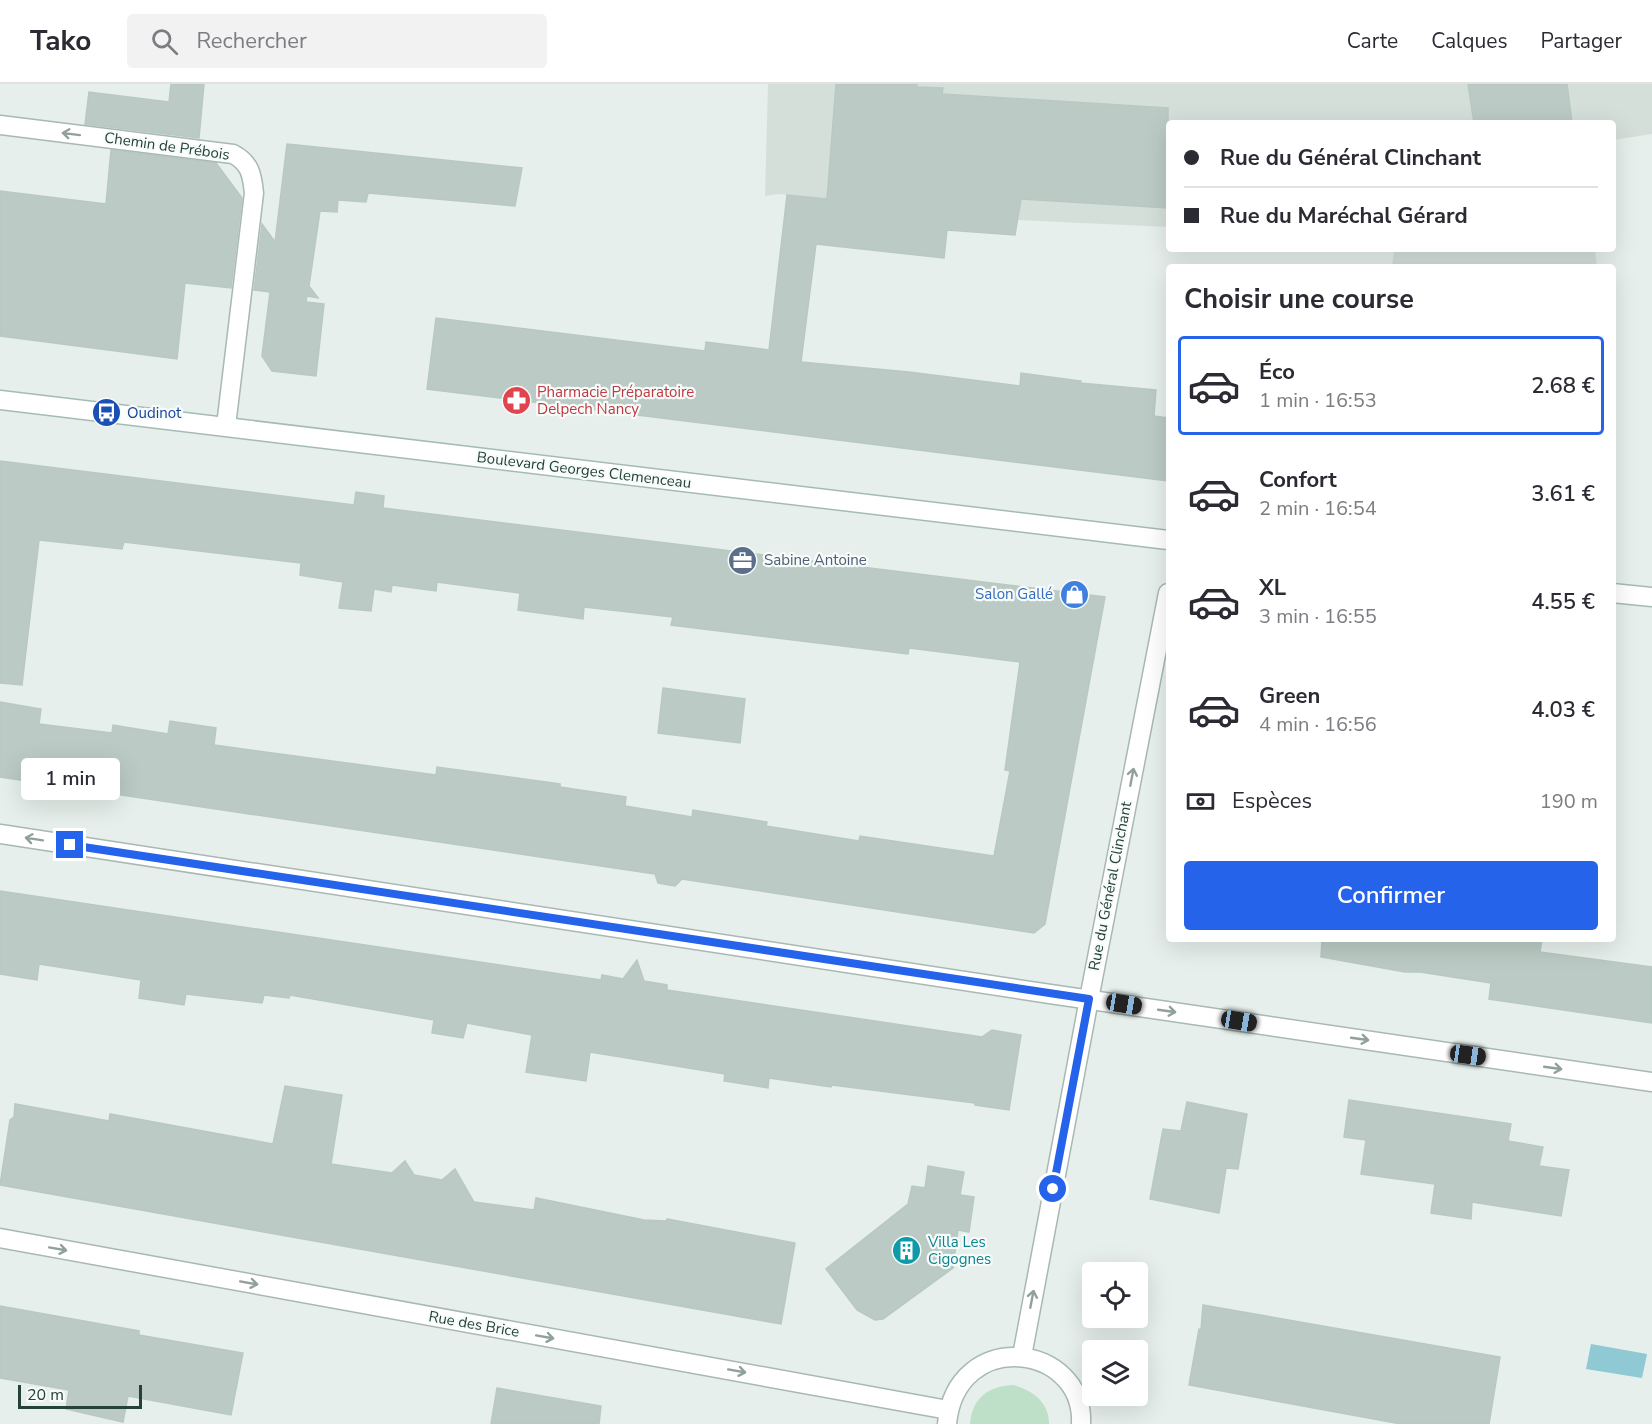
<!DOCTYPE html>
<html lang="fr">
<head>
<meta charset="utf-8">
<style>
  :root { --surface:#fff; --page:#f2f2f3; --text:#2b2b33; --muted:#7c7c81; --line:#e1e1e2; --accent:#2563eb }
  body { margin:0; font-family:"Nunito Sans",sans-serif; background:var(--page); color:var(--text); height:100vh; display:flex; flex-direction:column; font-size:22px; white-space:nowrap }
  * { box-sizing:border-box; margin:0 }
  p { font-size:20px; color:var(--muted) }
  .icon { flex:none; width:33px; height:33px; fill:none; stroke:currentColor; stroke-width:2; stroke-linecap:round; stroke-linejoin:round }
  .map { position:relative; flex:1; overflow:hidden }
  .sheet { position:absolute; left:1166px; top:180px; width:450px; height:678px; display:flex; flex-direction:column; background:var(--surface); border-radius:6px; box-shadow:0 6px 24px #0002 }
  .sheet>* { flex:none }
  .banner { position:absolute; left:1166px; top:36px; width:450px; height:132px; border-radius:6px; box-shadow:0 6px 24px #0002; display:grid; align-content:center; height:132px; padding:0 18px; background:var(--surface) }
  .controls { position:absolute; left:1082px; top:1178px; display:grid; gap:12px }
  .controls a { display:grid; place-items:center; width:66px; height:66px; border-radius:6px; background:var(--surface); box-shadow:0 6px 24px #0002; font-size:30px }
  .scale { position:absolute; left:18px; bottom:15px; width:124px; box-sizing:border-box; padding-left:6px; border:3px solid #24423a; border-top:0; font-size:16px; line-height:21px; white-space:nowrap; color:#24423a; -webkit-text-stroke:4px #f7fbf9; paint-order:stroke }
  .end { position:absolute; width:27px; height:27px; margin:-14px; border:8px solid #2563eb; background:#fff; box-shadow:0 0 0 3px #fff }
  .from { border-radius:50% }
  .bubble { position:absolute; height:42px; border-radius:6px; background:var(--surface); box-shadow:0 6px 24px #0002; font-size:20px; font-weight:600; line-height:42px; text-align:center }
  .car { position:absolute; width:18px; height:36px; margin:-18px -9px; border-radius:8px; box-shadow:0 0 4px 2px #0007; background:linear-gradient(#222 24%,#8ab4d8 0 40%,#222 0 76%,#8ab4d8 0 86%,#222 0) }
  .banner b { display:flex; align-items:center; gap:21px; height:57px; font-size:22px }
  .banner b+b { border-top:2px solid var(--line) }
  .banner i { width:15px; height:15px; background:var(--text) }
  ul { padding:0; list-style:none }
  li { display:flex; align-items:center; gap:18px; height:99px; margin:0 12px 9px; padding:0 6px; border:3px solid transparent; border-radius:6px }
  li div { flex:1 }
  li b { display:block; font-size:22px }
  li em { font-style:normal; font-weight:600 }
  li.on { border-color:var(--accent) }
  li>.icon { width:54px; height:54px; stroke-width:1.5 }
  h2 { padding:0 18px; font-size:27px; line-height:72px }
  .pay { display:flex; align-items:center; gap:15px; height:66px; padding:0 18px; font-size:22px }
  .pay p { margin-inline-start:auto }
  .button { display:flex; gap:12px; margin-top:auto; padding:12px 18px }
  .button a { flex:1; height:69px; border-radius:6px; background:var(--accent); color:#fff; font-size:24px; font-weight:600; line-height:69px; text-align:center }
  header { display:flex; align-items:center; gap:36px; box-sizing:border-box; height:84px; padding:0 30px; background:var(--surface); border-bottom:2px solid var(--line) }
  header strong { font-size:28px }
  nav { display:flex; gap:33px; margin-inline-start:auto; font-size:21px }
  .search { width:420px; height:54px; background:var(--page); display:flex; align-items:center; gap:15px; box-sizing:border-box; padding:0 21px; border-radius:6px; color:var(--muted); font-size:22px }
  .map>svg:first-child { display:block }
  .built { fill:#d4dfda }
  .green { fill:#bfe0c8 }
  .water { fill:#8ec9d4 }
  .building { fill:#bbcac4; stroke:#b8c9c2; stroke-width:1.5 }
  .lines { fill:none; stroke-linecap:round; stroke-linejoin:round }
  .minor-casing { stroke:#a8b8b2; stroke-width:21 }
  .secondary-casing { stroke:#a4bbb3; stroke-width:21 }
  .minor { stroke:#fff; stroke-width:18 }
  .secondary { stroke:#fff; stroke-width:18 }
  .oneway { stroke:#92a09c }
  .route { stroke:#2563eb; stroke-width:8 }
  .labels { text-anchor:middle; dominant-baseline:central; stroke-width:4.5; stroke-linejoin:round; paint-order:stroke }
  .street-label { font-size:15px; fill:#24423a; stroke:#f7fbf9 }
  .health-label { font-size:15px; fill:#be3a42; stroke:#f7fbf9; text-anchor:start }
  .transit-label { font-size:15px; fill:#164399; stroke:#f7fbf9; text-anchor:start }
  .service-label { font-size:15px; fill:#4e5e75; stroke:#f7fbf9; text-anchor:start }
  .shop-label { font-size:15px; fill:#366cbe; stroke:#f7fbf9; text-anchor:end }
  .culture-label { font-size:15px; fill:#0d838f; stroke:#f7fbf9; text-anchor:start }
</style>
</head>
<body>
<header>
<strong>Tako</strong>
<div class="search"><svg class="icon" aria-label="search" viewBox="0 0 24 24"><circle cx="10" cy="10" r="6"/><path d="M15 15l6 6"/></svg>Rechercher</div>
<nav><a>Carte</a><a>Calques</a><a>Partager</a></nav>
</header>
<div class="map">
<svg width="1652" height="1340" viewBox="0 0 1652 1340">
  <rect width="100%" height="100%" fill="#e6efeb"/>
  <!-- built -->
  <g class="built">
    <path d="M 768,0 L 1652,0 L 1652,50 L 1613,56 L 1612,39 L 1168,39 L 1168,143 L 1018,136 L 949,131 L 881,120 L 778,110 L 765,112 Z"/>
    <path d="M 1394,165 L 1595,165 L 1597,183 L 1392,183 Z"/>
  </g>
  <!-- green -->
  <path class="green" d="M 1014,1301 C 1033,1307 1049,1318 1049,1340 L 970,1340 C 972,1313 989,1302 1014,1301 Z"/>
  <!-- water -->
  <path class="water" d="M 1591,1260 L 1647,1270 L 1642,1294 L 1586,1285 Z"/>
  <!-- building -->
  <g class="building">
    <path d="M 171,0 L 204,0 L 199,54 L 85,40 L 89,8 L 169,18 Z"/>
    <path d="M 836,0 L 917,0 L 917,3 L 943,4 L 942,10 L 1168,24 L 1168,124 L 1021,115 L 1015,151 L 947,146 L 944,174 L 816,160 L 801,278 L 909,288 L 1020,302 L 1021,289 L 1081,297 L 1080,299 L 1156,306 L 1154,332 L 1168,334 L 1168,397 L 427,305 L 436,234 L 705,267 L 706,258 L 769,266 L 787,111 L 827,115 Z"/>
    <path d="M 1468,0 L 1567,0 L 1572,39 L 1474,39 Z"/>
    <path d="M 287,60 L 522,84 L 515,122 L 368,109 L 366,118 L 338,116 L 337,128 L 320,127 L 309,202 L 318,214 L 307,212 L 306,218 L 324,220 L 316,292 L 272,287 L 262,272 L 270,208 L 254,206 L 262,140 L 275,158 Z"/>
    <path d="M 111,66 L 216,79 L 242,114 L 231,204 L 185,199 L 177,275 L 0,252 L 0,107 L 106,120 Z"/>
    <path d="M 0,377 L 354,421 L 356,408 L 384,412 L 383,424 L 1105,513 L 1045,840 L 1034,849 L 682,795 L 675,802 L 658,799 L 655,790 L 0,693 L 0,618 L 41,625 L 39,640 L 112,649 L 113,641 L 168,650 L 170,637 L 216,644 L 214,661 L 436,691 L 437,683 L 560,700 L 560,703 L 626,713 L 625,722 L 692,733 L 693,726 L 767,738 L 766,742 L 859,757 L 860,752 L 994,772 L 1010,687 L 1005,686 L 1020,578 L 909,564 L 908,570 L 671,541 L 673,533 L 584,523 L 583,535 L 518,526 L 520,509 L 437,498 L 436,507 L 392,501 L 391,508 L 374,505 L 371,527 L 339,524 L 343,498 L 300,491 L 301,479 L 124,458 L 122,465 L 39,456 L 22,601 L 0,599 Z"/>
    <path d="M 663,604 L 745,615 L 740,659 L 658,649 Z"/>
    <path d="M 0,807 L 601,896 L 602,891 L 623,895 L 637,876 L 644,897 L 667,901 L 667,906 L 982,953 L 992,946 L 1021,951 L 1009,1026 L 975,1021 L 975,1019 L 832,1001 L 831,1003 L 769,994 L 768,1004 L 724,997 L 725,990 L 590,968 L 586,997 L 526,988 L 532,951 L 467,939 L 463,954 L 432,949 L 434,936 L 290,911 L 289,914 L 264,911 L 262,919 L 186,910 L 184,921 L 139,914 L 141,896 L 39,880 L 37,896 L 0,890 Z"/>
    <path d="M 1322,855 L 1542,855 L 1540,868 L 1652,883 L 1652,939 L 1489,915 L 1491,899 L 1420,888 L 1405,888 L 1321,873 Z"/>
    <path d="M 285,1002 L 342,1011 L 331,1080 L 392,1089 L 405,1077 L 414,1091 L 442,1096 L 455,1085 L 474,1118 L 534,1126 L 536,1114 L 644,1136 L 667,1137 L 667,1135 L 795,1159 L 781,1240 L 0,1101 L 10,1036 L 14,1033 L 15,1020 L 109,1037 L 110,1030 L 273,1060 Z"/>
    <path d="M 1349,1016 L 1511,1040 L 1508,1057 L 1543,1063 L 1539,1082 L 1569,1086 L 1561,1132 L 1472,1118 L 1471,1135 L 1431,1129 L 1435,1100 L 1361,1090 L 1366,1056 L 1344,1053 Z"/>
    <path d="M 1187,1018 L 1247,1030 L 1238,1085 L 1226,1084 L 1219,1129 L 1150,1115 L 1163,1045 L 1181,1047 Z"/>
    <path d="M 928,1082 L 964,1088 L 960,1111 L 974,1113 L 969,1148 L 958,1146 L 953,1184 L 883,1235 L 875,1236 L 857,1226 L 826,1185 L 908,1120 L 912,1102 L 925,1104 Z"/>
    <path d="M 1203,1221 L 1500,1273 L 1489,1340 L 1401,1340 L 1189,1301 L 1199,1245 L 1201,1246 Z"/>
    <path d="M 0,1222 L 139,1247 L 139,1251 L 243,1269 L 231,1331 L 128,1312 L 123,1338 L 66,1325 L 69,1306 L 0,1294 Z"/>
    <path d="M 497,1304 L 601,1322 L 599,1340 L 491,1340 Z"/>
  </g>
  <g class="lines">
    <defs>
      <g id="minor">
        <path d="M 0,41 L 233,70 C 250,79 252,90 254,109 L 226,342"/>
        <path d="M 0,750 L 1050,910 L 1652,998"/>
        <path d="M 0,1154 L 948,1326"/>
        <path d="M 1022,1272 L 1089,915 L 1168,509"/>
        <path d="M 947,1340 C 956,1243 1085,1259 1081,1340"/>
      </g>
      <g id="secondary">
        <path d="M 0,316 L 1168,456"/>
        <path d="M 1612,509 L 1652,513"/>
      </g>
    </defs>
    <!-- minor casing -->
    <use href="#minor" class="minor-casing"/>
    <!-- secondary casing -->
    <use href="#secondary" class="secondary-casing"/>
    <!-- minor -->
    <use href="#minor" class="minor"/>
    <!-- secondary -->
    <use href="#secondary" class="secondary"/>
  </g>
  <!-- one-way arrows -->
  <defs><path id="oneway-shaft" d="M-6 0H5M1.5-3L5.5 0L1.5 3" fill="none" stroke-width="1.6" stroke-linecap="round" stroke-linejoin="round" transform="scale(1.5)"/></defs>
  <g class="oneway">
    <use href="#oneway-shaft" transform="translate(71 50) rotate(-173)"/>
    <use href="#oneway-shaft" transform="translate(1132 693) rotate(-79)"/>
    <use href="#oneway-shaft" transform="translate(34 755) rotate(-171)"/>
    <use href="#oneway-shaft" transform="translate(1167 927) rotate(8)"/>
    <use href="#oneway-shaft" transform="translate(1360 955) rotate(8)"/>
    <use href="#oneway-shaft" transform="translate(1553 984) rotate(8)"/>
    <use href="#oneway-shaft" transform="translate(58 1165) rotate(10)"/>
    <use href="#oneway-shaft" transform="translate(249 1199) rotate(10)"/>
    <use href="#oneway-shaft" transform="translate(1032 1215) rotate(-79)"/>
    <use href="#oneway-shaft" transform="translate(545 1253) rotate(10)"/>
    <use href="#oneway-shaft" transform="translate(737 1287) rotate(10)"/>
  </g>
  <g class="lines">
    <!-- route -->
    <path class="route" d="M 70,761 L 1089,915 L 1053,1105"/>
  </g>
  <!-- icons -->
  <defs>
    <symbol id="pharmacy-disc" viewBox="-11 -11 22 22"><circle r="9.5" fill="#e0444e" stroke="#f7fbf9"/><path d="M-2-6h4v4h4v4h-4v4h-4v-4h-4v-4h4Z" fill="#fff"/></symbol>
    <symbol id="bus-disc" viewBox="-11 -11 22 22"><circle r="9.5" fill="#1a4fb4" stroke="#f7fbf9"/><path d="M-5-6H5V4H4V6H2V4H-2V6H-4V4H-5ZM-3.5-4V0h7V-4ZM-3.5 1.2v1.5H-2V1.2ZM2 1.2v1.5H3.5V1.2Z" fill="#fff"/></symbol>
    <symbol id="office-disc" viewBox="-11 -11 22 22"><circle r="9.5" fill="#5c6f8a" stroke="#f7fbf9"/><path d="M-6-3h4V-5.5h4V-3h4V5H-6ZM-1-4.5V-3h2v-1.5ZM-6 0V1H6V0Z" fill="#fff"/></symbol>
    <symbol id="shop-disc" viewBox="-11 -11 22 22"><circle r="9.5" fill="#3f7fe0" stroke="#f7fbf9"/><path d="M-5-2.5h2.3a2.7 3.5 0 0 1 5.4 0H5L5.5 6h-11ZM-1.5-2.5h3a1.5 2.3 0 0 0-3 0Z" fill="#fff"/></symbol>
    <symbol id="building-disc" viewBox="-11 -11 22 22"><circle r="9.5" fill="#0f9aa8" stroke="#f7fbf9"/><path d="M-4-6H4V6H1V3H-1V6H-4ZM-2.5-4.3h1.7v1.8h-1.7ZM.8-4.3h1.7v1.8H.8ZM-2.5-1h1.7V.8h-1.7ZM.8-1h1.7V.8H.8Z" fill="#fff"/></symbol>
  </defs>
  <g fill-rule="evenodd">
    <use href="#pharmacy-disc" x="500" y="300" width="33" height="33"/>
    <use href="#bus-disc" x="90" y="312" width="33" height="33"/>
    <use href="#office-disc" x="726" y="460" width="33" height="33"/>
    <use href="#shop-disc" x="1058" y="494" width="33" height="33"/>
    <use href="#building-disc" x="890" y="1150" width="33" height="33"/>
  </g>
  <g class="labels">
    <!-- street labels -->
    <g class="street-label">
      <text transform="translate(167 62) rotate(8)">Chemin de Prébois</text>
      <text transform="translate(584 386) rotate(7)">Boulevard Georges Clemenceau</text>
      <text transform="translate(1110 802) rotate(-79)">Rue du Général Clinchant</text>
      <text transform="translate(474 1240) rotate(10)">Rue des Brice</text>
    </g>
    <!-- health labels -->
    <g class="health-label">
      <text x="537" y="308">Pharmacie Préparatoire<tspan x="537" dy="17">Delpech Nancy</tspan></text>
    </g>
    <!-- transit labels -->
    <g class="transit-label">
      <text x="127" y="329">Oudinot</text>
    </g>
    <!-- service labels -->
    <g class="service-label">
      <text x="764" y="476">Sabine Antoine</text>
    </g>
    <!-- shop labels -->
    <g class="shop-label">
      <text x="1053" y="510">Salon Gallé</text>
    </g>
    <!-- culture labels -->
    <g class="culture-label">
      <text x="928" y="1158">Villa Les<tspan x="928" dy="17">Cigognes</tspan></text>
    </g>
  </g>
</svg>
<div class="controls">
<a><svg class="icon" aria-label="locate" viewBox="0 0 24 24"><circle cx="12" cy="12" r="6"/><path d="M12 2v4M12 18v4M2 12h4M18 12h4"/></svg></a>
<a><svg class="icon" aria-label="layers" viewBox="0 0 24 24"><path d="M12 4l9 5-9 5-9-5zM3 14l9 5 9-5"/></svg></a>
</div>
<div class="scale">20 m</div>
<i class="end from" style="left:1053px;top:1105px"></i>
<i class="end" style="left:70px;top:761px"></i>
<div class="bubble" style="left:21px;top:674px;width:99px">1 min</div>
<i class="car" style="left:1124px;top:920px;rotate:99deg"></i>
<i class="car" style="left:1239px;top:937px;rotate:99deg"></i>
<i class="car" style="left:1468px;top:971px;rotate:98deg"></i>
<div class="banner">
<b><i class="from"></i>Rue du Général Clinchant</b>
<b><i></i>Rue du Maréchal Gérard</b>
</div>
<section class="sheet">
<h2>Choisir une course</h2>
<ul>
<li class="on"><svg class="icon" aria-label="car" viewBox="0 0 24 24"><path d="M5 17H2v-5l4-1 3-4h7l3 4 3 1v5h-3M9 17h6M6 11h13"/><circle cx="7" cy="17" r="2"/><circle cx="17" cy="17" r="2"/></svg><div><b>Éco</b><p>1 min · 16:53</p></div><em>2.68 €</em></li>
<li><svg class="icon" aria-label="car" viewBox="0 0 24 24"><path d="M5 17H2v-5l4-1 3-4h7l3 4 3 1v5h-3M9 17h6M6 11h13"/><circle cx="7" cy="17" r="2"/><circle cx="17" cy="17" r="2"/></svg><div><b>Confort</b><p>2 min · 16:54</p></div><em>3.61 €</em></li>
<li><svg class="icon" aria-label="car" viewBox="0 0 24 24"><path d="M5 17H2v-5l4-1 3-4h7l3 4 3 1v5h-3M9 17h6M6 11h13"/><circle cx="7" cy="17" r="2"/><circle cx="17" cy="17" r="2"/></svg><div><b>XL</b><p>3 min · 16:55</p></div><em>4.55 €</em></li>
<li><svg class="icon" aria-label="car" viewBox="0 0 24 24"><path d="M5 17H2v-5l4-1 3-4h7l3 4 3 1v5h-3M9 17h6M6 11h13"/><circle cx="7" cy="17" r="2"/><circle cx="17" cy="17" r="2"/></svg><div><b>Green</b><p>4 min · 16:56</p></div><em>4.03 €</em></li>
</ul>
<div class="pay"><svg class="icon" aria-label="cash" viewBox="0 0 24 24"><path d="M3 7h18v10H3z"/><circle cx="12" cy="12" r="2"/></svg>Espèces<p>190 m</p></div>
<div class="button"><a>Confirmer</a></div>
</section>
</div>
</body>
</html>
